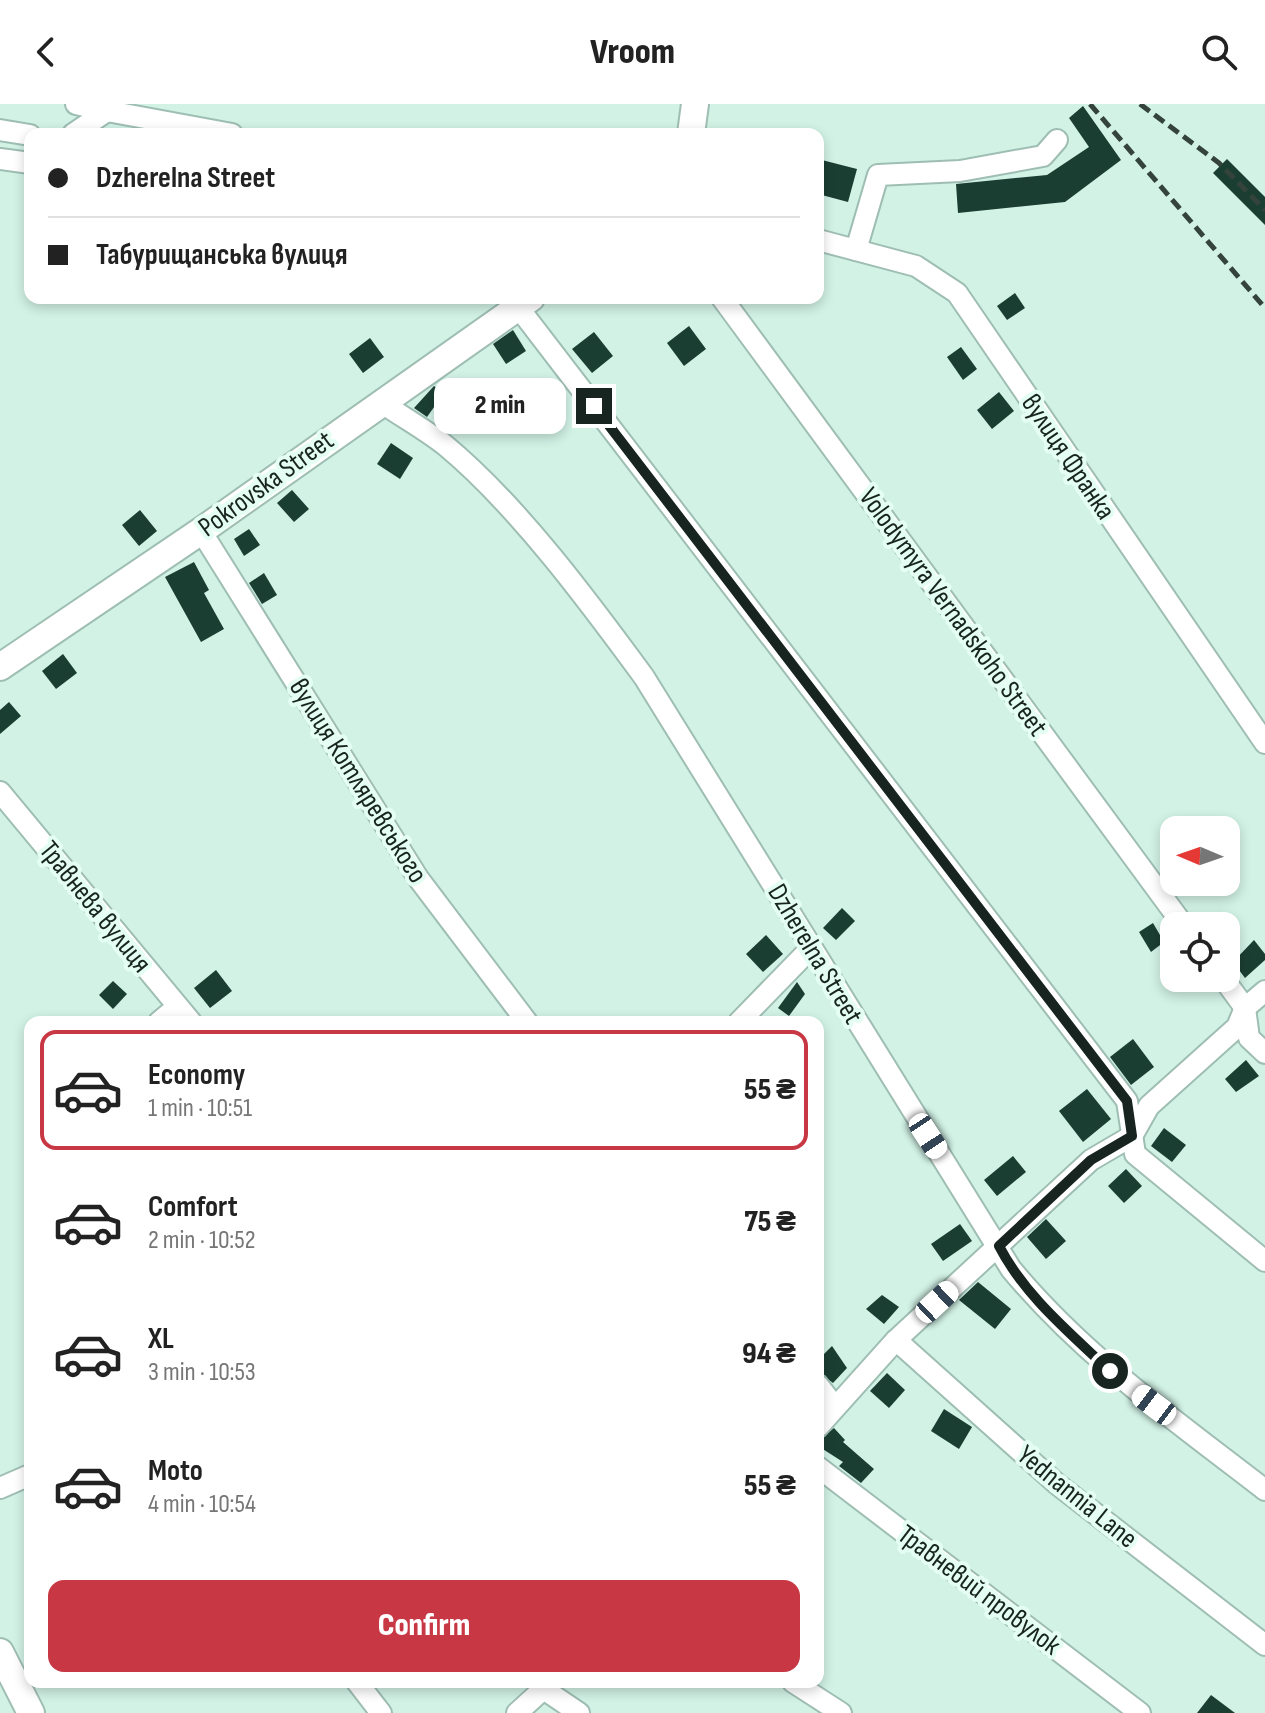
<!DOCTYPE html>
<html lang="en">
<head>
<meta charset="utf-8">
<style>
  :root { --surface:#fff; --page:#f2f2f2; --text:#222; --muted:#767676; --line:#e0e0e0; --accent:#c83844 }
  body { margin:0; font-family:"Sofia Sans Condensed",sans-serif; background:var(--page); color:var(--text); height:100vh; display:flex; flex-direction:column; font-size:30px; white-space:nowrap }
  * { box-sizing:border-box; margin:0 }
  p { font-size:26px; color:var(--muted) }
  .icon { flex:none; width:44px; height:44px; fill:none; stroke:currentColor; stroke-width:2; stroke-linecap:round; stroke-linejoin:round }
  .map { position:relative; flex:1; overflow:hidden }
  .side { position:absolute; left:24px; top:912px; width:800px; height:672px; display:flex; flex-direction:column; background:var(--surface); border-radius:16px; box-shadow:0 4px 12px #0003 }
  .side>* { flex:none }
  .hud { position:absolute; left:24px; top:24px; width:800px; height:176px; border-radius:16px; box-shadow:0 4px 12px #0003; display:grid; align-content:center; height:176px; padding:0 24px; background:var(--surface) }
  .needle { width:52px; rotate:272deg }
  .controls { position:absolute; left:1160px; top:712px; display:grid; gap:16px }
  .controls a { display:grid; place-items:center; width:80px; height:80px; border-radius:16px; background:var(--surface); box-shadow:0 4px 12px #0003; font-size:40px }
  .end { position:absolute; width:36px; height:36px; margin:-18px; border:10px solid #18241f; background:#fff; box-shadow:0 0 0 4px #fff }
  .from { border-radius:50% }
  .bubble { position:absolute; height:56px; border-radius:16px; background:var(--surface); box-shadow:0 4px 12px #0003; font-size:26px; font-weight:800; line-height:56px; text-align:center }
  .car { position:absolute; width:24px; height:48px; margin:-24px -12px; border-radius:10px; box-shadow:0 0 6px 2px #0007; background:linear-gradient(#fff 24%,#345 0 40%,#fff 0 76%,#345 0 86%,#fff 0) }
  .hud b { display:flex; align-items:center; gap:28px; height:76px; font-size:30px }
  .hud b+b { border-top:2px solid var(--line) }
  .hud i { width:20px; height:20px; background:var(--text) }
  ul { padding:14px 0 0; list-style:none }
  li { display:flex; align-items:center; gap:24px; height:120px; margin:0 16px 12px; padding:0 8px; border:4px solid transparent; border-radius:16px }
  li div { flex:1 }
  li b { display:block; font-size:30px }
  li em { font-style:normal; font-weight:800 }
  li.selected { border-color:var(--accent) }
  li>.icon { width:72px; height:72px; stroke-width:1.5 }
  .action { display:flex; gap:16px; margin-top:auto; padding:16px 24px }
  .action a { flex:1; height:92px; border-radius:16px; background:var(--accent); color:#fff; font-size:32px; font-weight:800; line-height:92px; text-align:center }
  header { display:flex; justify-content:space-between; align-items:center; height:104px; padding:0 24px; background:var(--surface); font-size:36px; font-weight:800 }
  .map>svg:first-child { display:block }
  .building { fill:#1b3e33 }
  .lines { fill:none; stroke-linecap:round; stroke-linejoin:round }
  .minor-casing { stroke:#9fbeb3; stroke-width:24 }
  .major-casing { stroke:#9fbeb3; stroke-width:30 }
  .minor { stroke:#fff; stroke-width:20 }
  .major { stroke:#fff; stroke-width:26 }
  .rail { stroke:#34433c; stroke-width:5; stroke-dasharray:12 6; stroke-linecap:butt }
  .route { stroke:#18241f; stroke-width:10 }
  .labels { text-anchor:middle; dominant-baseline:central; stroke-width:8; stroke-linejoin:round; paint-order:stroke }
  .street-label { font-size:28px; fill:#18241f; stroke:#e4fef4 }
</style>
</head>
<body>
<header><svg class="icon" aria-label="back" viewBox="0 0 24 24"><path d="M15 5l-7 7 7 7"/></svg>Vroom<svg class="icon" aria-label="search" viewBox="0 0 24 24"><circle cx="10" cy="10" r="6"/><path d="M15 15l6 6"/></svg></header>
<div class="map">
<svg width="1265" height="1609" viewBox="0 0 1265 1609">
  <rect width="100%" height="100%" fill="#d2f2e6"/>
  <!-- building -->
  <g class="building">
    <path d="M 1083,2 L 1121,56 L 1065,98 L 958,109 L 956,80 L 1047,71 L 1089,43 L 1069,14 Z"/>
    <path d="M 818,55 L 857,65 L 848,98 L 818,90 Z"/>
    <path d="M 1227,55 L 1265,93 L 1265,121 L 1213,69 Z"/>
    <path d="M 1015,189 L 1025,204 L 1007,216 L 997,202 Z"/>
    <path d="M 689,222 L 706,245 L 684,262 L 667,239 Z"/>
    <path d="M 513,226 L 526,247 L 506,260 L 493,240 Z"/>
    <path d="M 594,228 L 613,252 L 592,269 L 572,245 Z"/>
    <path d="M 370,234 L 384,253 L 363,269 L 349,250 Z"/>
    <path d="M 961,243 L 977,265 L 963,276 L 947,253 Z"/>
    <path d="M 434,282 L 444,289 L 427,313 L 414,304 Z"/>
    <path d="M 999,288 L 1014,307 L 992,325 L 977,306 Z"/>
    <path d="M 391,339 L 413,354 L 400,375 L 377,360 Z"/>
    <path d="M 292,386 L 309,405 L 294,418 L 277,399 Z"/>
    <path d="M 140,406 L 157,427 L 139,442 L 122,421 Z"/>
    <path d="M 249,425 L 260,441 L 244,452 L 234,435 Z"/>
    <path d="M 194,458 L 209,486 L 204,489 L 224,525 L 201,538 L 165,473 Z"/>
    <path d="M 264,469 L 277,491 L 262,500 L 249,479 Z"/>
    <path d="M 63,550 L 77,569 L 56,585 L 42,567 Z"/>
    <path d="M 9,598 L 21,612 L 0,630 L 0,606 Z"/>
    <path d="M 842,804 L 855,817 L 836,836 L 823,824 Z"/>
    <path d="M 1153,819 L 1164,838 L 1151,848 L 1139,828 Z"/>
    <path d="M 766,831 L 783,850 L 763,868 L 746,850 Z"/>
    <path d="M 1254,836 L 1265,850 L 1265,856 L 1245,874 L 1233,858 Z"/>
    <path d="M 216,866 L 232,887 L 210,904 L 194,884 Z"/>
    <path d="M 113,877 L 127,890 L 113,905 L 99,891 Z"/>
    <path d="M 797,878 L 805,890 L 789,912 L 778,904 Z"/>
    <path d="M 1133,935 L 1154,963 L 1131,981 L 1110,953 Z"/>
    <path d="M 1246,956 L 1259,972 L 1236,988 L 1225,975 Z"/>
    <path d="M 1087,985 L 1111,1015 L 1083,1038 L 1059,1007 Z"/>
    <path d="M 1164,1024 L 1186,1041 L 1172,1058 L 1151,1042 Z"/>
    <path d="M 1013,1052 L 1026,1068 L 997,1092 L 984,1076 Z"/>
    <path d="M 1126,1065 L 1142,1082 L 1124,1099 L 1108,1082 Z"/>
    <path d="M 1046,1115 L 1066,1137 L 1046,1155 L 1027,1133 Z"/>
    <path d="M 960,1120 L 972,1137 L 943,1157 L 931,1140 Z"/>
    <path d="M 978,1178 L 1011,1205 L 995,1225 L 959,1196 Z"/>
    <path d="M 882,1191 L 899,1203 L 884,1220 L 866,1205 Z"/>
    <path d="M 832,1242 L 847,1264 L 833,1279 L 818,1268 L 818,1256 Z"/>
    <path d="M 887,1269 L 905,1286 L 889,1304 L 870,1287 Z"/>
    <path d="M 944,1305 L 972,1323 L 959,1345 L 931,1327 Z"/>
    <path d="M 834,1324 L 845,1336 L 843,1338 L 874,1365 L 861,1379 L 839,1362 L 843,1358 L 818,1342 L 819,1336 Z"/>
    <path d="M 1211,1591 L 1235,1609 L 1197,1609 Z"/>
  </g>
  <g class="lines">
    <defs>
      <g id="minor">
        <path d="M 76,0 L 107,7"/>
        <path d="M 0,26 L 30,31"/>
        <path d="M 73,30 L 107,7 L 232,30"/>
        <path d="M 0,55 L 30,59"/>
        <path d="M 818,136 L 916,162 L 957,189 L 1265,639"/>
        <path d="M 856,146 L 878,71 L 960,67 L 1043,52 L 1057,36"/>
        <path d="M 722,194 L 1184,822"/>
        <path d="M 518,203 L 1127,997 L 1135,1050 L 1265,1157"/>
        <path d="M 381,298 C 402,313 426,326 446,342 C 518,402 589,498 644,573 L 1011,1165 C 1084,1253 1176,1317 1265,1386"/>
        <path d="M 201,427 L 418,774 L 527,918"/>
        <path d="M 0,688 L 191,918"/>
        <path d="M 1223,874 L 1245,904 L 1249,934 L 1265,949"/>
        <path d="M 159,918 L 177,903"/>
        <path d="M 739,918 L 811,844"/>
        <path d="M 896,1236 L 1057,1380 L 1265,1541"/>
        <path d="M 818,1281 L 835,1303"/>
        <path d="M 818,1323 L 896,1236 L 1091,1056 L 1132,1032 L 1149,1002 L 1237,923 L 1245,904 L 1265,887"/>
        <path d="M 818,1363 L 1140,1609"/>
        <path d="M 0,1384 L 30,1371"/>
        <path d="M 357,1578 L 381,1609"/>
        <path d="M 793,1578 L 841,1609"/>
        <path d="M 545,1586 L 579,1609"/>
        <path d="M 517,1609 L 551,1578"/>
      </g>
      <g id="major">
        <path d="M 691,30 L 695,0"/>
        <path d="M 0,563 L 201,427 L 531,194"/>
        <path d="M 0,1548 L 31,1609"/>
      </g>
    </defs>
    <!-- minor casing -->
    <use href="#minor" class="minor-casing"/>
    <!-- major casing -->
    <use href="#major" class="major-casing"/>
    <!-- minor -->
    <use href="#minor" class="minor"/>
    <!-- major -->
    <use href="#major" class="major"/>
    <!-- rail -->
    <g class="rail">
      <path d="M 1090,0 L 1265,204"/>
      <path d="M 1140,0 L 1219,59 L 1265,106"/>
    </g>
  </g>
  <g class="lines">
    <!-- route -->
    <path class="route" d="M 594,302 L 1127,997 L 1132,1032 L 1091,1056 L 999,1142 C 1025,1192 1069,1228 1110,1267"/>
  </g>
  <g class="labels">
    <!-- street labels -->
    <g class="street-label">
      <text transform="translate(1068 353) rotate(56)">вулиця Франка</text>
      <text transform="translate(266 380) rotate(-36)">Pokrovska Street</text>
      <text transform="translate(953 508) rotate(54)">Volodymyra Vernadskoho Street</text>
      <text transform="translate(358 677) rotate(58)">вулиця Котляревського</text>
      <text transform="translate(95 803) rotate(51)">Травнева вулиця</text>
      <text transform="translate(815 850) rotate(59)">Dzherelna Street</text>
      <text transform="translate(1077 1393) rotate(39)">Yednannia Lane</text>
      <text transform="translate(979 1486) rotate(37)">Травневий провулок</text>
    </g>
  </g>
</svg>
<div class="controls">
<a><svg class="needle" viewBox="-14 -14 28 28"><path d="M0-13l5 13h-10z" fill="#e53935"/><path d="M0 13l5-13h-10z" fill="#767676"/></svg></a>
<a><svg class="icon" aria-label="locate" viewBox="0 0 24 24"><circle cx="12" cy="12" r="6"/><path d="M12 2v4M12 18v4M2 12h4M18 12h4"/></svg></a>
</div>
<i class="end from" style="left:1110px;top:1267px"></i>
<i class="end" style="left:594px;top:302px"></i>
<div class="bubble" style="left:434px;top:274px;width:132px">2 min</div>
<i class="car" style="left:928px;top:1032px;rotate:147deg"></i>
<i class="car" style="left:937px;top:1198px;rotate:47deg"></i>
<i class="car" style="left:1154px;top:1301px;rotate:307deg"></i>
<div class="hud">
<b><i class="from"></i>Dzherelna Street</b>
<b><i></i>Табурищанська вулиця</b>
</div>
<section class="side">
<ul>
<li class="selected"><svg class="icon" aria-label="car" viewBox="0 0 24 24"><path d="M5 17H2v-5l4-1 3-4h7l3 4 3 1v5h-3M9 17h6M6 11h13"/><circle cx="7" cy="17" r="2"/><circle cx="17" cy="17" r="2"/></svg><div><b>Economy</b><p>1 min · 10:51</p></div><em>55 ₴</em></li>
<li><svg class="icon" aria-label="car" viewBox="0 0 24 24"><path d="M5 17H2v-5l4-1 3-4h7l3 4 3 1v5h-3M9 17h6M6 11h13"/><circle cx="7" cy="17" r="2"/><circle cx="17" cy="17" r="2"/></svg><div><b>Comfort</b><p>2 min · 10:52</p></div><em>75 ₴</em></li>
<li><svg class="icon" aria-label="car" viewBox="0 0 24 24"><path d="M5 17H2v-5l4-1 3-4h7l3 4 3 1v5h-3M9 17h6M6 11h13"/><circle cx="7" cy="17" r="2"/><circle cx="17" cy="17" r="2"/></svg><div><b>XL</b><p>3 min · 10:53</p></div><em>94 ₴</em></li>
<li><svg class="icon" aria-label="car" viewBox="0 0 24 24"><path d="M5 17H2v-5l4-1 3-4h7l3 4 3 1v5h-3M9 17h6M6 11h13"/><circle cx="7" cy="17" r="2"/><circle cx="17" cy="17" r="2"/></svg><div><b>Moto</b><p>4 min · 10:54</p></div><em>55 ₴</em></li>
</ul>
<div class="action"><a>Confirm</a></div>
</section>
</div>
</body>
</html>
